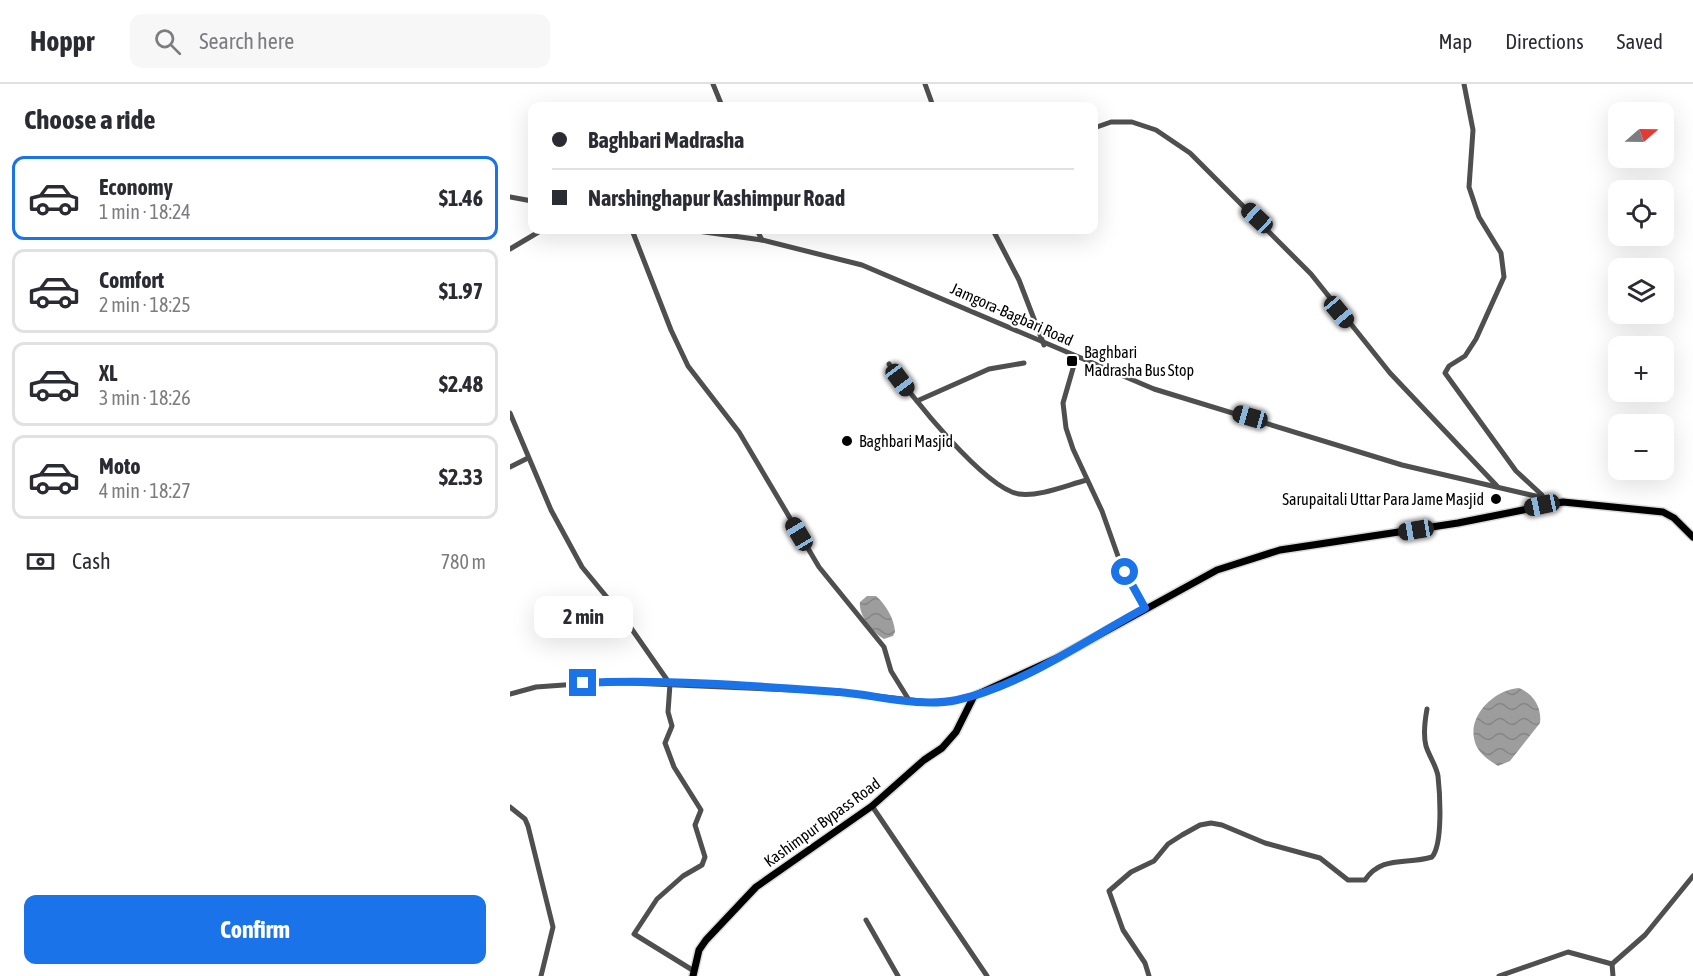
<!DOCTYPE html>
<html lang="en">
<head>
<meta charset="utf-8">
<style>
  :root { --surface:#fff; --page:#f7f7f7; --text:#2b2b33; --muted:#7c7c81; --line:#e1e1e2; --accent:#1a73e8 }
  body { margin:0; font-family:"Asap Condensed",sans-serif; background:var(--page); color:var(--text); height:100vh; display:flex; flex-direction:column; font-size:22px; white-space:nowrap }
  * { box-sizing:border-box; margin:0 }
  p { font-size:20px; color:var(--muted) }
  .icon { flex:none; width:33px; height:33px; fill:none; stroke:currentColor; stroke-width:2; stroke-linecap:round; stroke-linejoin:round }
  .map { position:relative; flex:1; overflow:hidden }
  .sheet { display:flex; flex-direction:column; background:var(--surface); width:510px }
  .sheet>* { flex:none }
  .hud { position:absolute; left:18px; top:18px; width:570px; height:132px; border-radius:12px; box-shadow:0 6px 24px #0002; display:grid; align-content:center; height:132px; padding:0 24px; background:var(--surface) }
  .needle { width:39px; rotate:70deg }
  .controls { position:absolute; left:1098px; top:18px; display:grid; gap:12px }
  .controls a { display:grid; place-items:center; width:66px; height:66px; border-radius:12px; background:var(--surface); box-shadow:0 6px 24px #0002; font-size:30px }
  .end { position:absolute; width:27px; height:27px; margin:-14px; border:8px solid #1a73e8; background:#fff; box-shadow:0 0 0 3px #fff }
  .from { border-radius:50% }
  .bubble { position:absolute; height:42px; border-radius:12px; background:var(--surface); box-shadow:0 6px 24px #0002; font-size:20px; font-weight:700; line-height:42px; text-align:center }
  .car { position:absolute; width:18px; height:36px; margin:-18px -9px; border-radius:8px; box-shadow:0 0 4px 2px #0007; background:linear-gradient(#222 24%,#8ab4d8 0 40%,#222 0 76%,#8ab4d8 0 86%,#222 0) }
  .hud b { display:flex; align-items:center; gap:21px; height:57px; font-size:22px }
  .hud b+b { border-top:2px solid var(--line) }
  .hud i { width:15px; height:15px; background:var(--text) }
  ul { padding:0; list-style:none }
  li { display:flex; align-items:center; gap:18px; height:84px; margin:0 12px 9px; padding:0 12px; border:3px solid var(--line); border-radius:12px }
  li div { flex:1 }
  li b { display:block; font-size:22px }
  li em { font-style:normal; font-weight:700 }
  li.selected { border-color:var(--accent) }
  li>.icon { width:54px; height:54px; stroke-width:1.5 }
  h2 { padding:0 24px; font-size:27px; line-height:72px }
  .pay { display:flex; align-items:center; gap:15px; height:66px; padding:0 24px; font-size:22px }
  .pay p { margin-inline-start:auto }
  .button { display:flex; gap:12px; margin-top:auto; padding:12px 24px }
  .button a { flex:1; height:69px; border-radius:12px; background:var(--accent); color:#fff; font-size:24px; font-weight:700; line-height:69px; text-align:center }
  header { display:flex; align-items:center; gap:36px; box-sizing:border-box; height:84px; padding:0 30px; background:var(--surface); border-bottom:2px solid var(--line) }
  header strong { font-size:28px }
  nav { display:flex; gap:33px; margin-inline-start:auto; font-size:21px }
  .search { width:420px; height:54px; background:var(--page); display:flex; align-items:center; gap:15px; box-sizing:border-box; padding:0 21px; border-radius:12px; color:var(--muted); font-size:22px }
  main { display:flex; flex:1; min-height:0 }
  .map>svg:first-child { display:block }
  .water { fill:url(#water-waves) }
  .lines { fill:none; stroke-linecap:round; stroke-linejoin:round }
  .major-casing { stroke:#dbdbdb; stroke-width:10 }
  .minor { stroke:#4f4f4f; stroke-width:5 }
  .major { stroke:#000; stroke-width:7 }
  .route { stroke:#1a73e8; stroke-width:8 }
  .poi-dot { fill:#000; stroke:#fff; stroke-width:2 }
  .labels { text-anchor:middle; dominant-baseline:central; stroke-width:4.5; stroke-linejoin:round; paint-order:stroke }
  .street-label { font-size:16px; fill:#000; stroke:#fff }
  .poi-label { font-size:16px; fill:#000; stroke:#fff; text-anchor:start }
</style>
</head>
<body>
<header>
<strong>Hoppr</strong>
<div class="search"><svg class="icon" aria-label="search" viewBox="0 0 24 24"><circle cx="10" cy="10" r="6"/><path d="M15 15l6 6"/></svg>Search here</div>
<nav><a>Map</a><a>Directions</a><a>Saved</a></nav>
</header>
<main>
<section class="sheet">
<h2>Choose a ride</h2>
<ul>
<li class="selected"><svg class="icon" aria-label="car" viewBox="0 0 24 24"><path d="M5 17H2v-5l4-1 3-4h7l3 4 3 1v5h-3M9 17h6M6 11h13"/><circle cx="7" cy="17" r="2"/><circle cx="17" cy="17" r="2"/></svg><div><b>Economy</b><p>1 min · 18:24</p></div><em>$1.46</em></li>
<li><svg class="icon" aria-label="car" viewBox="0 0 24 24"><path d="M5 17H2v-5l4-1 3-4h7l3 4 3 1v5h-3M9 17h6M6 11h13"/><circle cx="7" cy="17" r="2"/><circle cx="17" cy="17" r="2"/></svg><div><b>Comfort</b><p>2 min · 18:25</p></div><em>$1.97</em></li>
<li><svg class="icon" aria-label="car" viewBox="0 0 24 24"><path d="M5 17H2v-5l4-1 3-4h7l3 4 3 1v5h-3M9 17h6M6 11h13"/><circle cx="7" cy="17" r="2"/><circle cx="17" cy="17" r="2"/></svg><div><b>XL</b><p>3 min · 18:26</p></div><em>$2.48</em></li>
<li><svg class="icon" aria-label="car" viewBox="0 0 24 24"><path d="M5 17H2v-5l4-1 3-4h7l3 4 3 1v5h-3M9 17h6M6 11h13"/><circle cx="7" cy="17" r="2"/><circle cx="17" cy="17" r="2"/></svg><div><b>Moto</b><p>4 min · 18:27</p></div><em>$2.33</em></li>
</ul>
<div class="pay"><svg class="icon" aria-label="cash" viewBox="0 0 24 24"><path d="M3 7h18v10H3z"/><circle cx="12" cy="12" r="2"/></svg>Cash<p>780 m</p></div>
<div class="button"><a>Confirm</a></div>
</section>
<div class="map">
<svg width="1183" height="892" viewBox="0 0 1183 892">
  <defs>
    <pattern id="water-waves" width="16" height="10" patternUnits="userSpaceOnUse" patternTransform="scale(1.5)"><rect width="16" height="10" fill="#9d9d9d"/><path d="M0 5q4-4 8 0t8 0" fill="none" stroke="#858585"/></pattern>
  </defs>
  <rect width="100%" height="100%" fill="#fff"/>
  <!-- water -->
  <g class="water">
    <path d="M 357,512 L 366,512 C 376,521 384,534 385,548 L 383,552 L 374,555 C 363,549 348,531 350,518 Z"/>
    <path d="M 1009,604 C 1024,610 1032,624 1030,639 L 1000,677 L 988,682 C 977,675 966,668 964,654 C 959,629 987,605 1009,604 Z"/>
  </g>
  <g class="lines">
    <defs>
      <path id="major" d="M 183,892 L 189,866 L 196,856 L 246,803 L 362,722 L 414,676 L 432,664 L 446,648 L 464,612 L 547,574 L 707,486 L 770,466 L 948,439 L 1053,418 L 1153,428 L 1164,434 L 1183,453"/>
    </defs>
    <!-- major casing -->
    <use href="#major" class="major-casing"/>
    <!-- minor -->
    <g class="minor">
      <path d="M 203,0 L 212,22"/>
      <path d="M 415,0 L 423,22"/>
      <path d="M 954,0 L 963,46 L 959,103 L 969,133 L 991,169 L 994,193 L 966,255 L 955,272 L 939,282 L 935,289 L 1006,387 L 1032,411"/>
      <path d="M 584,44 L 601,38 L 622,38 L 646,46 L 680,69 L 801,190 L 880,289 L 987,402"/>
      <path d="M 0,113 L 22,117"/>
      <path d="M 122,146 L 161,246 L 178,282 L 229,348 L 309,483 L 374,563 L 381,587 L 399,616"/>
      <path d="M 180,146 L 252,156 L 352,181 L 644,305 L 892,381 L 1051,418"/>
      <path d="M 247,146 L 252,156"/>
      <path d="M 483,146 L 509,196 L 534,261"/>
      <path d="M 0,165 L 32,146"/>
      <path d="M 566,274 L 553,319 L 556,344 L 563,365 L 592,427 L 609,475 L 635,524"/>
      <path d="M 379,280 C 399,310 475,405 509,410 C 529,413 557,401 577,396"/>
      <path d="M 407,317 L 479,285 L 514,279"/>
      <path d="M 0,329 L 41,426 L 72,483 L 114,534 L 160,600 L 158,628 L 162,642 L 155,659 L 164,683 L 191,726 L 185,741 L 195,773 L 192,781 L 173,792 L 147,815 L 124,850 L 184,887"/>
      <path d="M 0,383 L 18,374"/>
      <path d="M 0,610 L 26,603 L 96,598 L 330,608 L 429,619 L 464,612"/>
      <path d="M 362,722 L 477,892"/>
      <path d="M 0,723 L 15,735 L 18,742 L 43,843 L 31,892"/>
      <path d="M 356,836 L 388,892"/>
      <path d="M 1102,880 L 1103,892"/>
      <path d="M 639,892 L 635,879 L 613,846 L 599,807 L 621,788 L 644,777 L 658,760 L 672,751 L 690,741 L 701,739 L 712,741 L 755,759 L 810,774 L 838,796 L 855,796 C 872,771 896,781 922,773 C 933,760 930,710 928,692 C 926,681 919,672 916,662 C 913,651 915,636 917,625"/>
      <path d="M 989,892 L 1058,868 L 1102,880 L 1135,851 L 1183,792"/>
    </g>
    <!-- major -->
    <use href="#major" class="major"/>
  </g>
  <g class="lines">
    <!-- route -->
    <path class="route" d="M 73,599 C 156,595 246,602 329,608 C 367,611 409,624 447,616 C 514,601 575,556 635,524 L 615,488"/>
  </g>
  <!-- markers -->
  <g class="poi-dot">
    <rect x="556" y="271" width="12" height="12" rx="3"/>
    <circle cx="337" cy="357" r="6"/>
    <circle cx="986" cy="415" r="6"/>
  </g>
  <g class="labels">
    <!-- street labels -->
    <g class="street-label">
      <text transform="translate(502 230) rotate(24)">Jamgora-Bagbari Road</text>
      <text transform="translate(312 738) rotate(-36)">Kashimpur Bypass Road</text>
    </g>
    <!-- poi labels -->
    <g class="poi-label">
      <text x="574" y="268">Baghbari<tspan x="574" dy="18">Madrasha Bus Stop</tspan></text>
      <text x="349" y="357">Baghbari Masjid</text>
      <text x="974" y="415" text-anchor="end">Sarupaitali Uttar Para Jame Masjid</text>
    </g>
  </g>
</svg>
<div class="controls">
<a><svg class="needle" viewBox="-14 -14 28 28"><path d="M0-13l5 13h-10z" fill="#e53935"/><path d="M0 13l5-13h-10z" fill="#7c7c81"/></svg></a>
<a><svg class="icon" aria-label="locate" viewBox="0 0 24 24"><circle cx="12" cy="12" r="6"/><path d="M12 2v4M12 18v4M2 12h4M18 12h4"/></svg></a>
<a><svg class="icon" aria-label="layers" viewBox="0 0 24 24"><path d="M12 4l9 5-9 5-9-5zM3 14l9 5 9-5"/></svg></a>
<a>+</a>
<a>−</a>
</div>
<i class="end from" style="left:615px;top:488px"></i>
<i class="end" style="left:73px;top:599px"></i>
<div class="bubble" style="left:24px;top:512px;width:99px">2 min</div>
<i class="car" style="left:747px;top:134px;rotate:313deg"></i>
<i class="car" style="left:829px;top:228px;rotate:140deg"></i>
<i class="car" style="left:390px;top:296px;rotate:143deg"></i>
<i class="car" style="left:740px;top:333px;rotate:286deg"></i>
<i class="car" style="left:1032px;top:421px;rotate:258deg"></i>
<i class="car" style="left:906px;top:446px;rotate:261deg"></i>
<i class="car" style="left:289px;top:450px;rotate:329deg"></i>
<div class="hud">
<b><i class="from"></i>Baghbari Madrasha</b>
<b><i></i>Narshinghapur Kashimpur Road</b>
</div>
</div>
</main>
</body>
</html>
